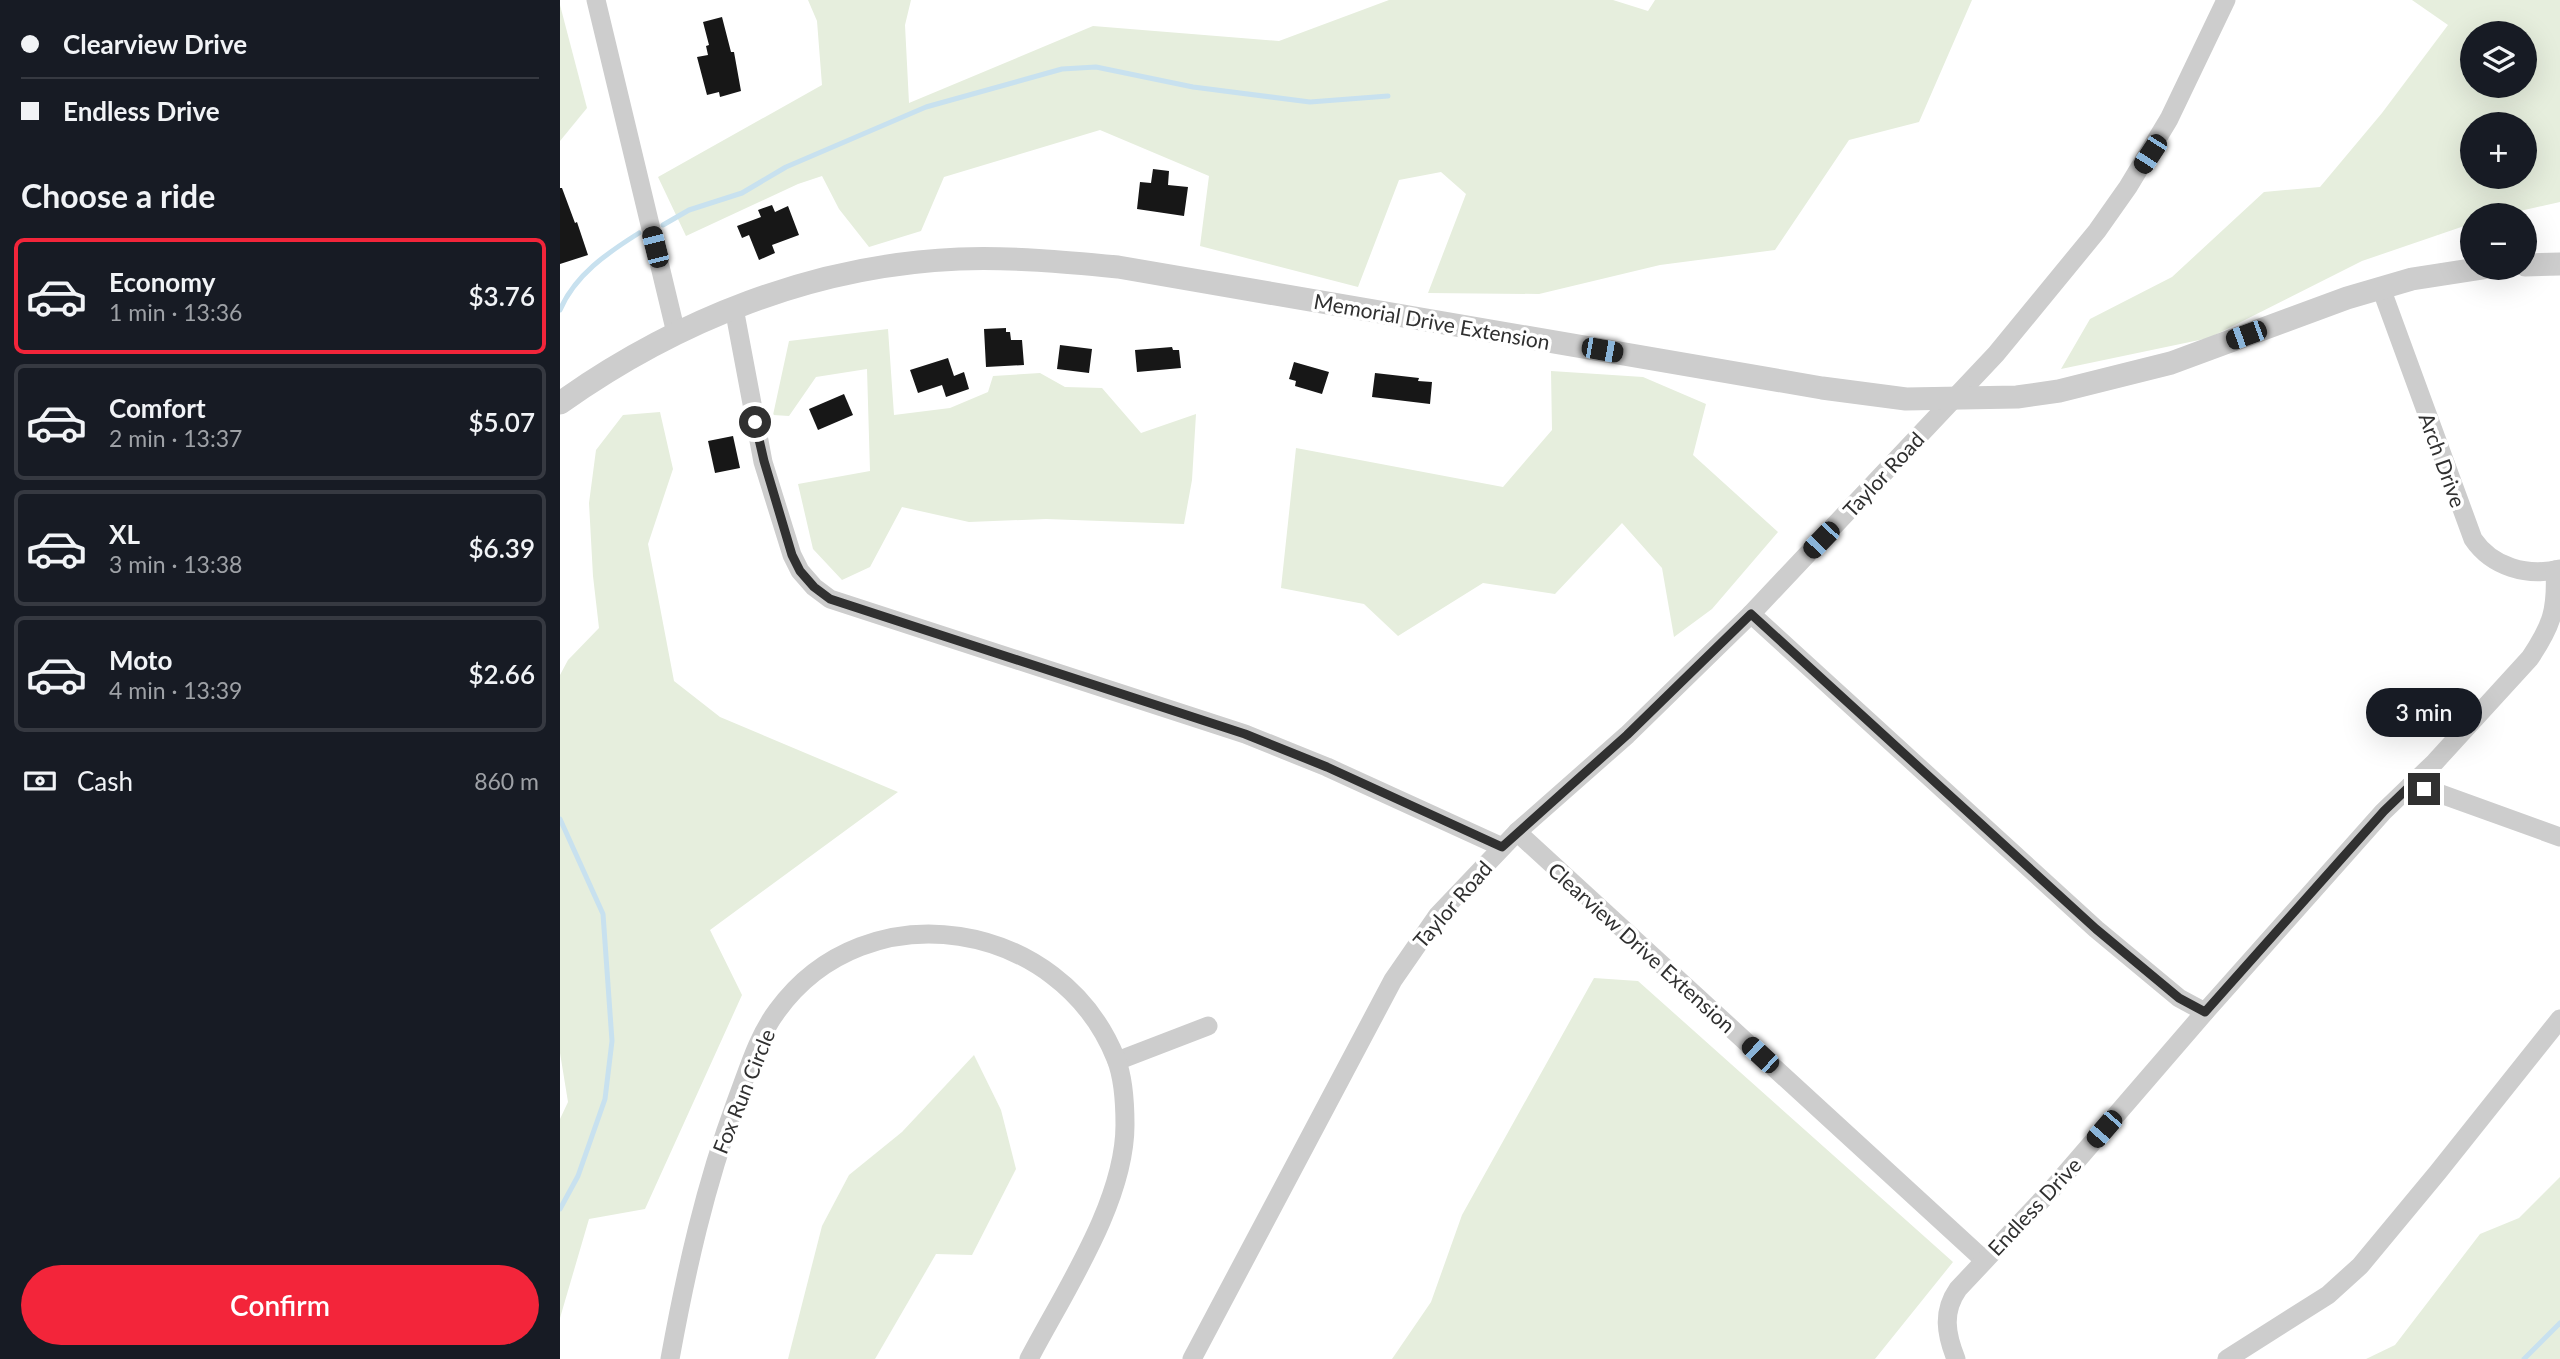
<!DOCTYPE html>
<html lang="en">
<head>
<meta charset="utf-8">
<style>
  :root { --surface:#171b24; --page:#20242c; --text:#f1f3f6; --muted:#9ea1a6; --line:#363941; --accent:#f3253a }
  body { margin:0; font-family:Lato,sans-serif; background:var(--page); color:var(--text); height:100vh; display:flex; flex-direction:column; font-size:26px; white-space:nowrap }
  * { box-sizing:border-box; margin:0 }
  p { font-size:23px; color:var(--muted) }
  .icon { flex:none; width:38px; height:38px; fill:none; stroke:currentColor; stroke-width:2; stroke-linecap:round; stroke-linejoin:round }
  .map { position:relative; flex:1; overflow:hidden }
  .panel { display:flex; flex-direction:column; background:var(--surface); width:560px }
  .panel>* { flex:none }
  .hud { display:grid; align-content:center; height:154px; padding:0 21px; background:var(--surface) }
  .fabs { position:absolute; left:1900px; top:21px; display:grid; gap:14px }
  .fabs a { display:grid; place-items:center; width:77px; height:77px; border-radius:50%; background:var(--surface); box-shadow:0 7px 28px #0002; font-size:35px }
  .end { position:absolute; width:32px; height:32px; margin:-16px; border:9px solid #303030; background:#fff; box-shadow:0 0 0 4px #fff }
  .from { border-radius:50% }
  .bubble { position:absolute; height:49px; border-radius:24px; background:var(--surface); box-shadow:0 7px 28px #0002; font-size:23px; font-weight:600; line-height:49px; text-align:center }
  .car { position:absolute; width:21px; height:42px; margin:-21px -10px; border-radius:9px; box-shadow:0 0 5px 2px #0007; background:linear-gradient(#222 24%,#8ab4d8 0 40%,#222 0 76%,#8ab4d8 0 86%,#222 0) }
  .hud b { display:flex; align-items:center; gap:24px; height:66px; font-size:26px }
  .hud b+b { border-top:2px solid var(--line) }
  .hud i { width:18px; height:18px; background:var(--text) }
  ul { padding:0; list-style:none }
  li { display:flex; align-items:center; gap:21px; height:116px; margin:0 14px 10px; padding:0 7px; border:4px solid var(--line); border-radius:10px }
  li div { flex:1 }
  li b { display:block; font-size:26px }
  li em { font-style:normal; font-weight:600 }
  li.current { border-color:var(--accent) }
  li>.icon { width:63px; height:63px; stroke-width:1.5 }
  h2 { padding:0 21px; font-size:32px; line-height:84px }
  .pay { display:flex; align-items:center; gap:18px; height:77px; padding:0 21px; font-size:26px }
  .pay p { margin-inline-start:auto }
  .action { display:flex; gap:14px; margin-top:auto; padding:14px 21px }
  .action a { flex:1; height:80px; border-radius:42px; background:var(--accent); color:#fff; font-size:28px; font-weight:600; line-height:80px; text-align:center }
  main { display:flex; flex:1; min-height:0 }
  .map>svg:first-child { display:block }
  .green { fill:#e6eedd; fill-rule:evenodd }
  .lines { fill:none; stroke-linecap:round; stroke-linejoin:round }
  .stream { stroke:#c8e1ef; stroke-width:5 }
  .building { fill:#171717 }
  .minor { stroke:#cdcdcd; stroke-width:19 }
  .tertiary { stroke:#cdcdcd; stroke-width:23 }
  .route { stroke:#303030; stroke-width:9 }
  .labels { text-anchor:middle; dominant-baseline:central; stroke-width:7; stroke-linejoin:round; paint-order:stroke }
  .street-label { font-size:21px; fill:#303030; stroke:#fff }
</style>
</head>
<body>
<main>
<section class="panel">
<div class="hud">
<b><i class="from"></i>Clearview Drive</b>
<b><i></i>Endless Drive</b>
</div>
<h2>Choose a ride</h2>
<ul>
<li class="current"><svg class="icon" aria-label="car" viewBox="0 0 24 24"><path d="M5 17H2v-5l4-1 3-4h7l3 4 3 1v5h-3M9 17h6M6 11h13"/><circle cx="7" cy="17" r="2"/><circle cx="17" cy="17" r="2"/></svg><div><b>Economy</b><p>1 min · 13:36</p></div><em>$3.76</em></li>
<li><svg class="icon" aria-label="car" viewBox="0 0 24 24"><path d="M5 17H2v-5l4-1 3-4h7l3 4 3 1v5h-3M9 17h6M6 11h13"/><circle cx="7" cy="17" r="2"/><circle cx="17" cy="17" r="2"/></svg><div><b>Comfort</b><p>2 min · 13:37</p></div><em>$5.07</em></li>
<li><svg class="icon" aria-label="car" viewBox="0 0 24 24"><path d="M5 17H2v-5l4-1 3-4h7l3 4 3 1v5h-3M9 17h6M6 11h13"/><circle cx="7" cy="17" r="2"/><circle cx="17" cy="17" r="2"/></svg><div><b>XL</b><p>3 min · 13:38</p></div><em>$6.39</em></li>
<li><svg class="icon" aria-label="car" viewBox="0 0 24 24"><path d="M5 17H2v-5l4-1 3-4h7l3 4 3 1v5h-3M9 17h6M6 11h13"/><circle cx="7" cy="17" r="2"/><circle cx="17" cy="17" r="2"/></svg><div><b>Moto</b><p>4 min · 13:39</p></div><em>$2.66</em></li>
</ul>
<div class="pay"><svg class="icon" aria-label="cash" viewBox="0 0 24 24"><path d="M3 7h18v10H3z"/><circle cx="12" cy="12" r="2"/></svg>Cash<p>860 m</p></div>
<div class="action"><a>Confirm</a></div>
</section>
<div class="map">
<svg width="2000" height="1359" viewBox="0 0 2000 1359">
  <rect width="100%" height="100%" fill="#fff"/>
  <!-- green -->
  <g class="green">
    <path d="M 248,0 L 351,0 L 345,25 L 349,103 L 533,26 L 719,41 L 829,0 L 1053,0 L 1088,11 L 1095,0 L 1412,0 L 1359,122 L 1289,140 L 1215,250 L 1100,265 L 979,294 L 868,293 L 906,194 L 881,172 L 839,180 L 798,287 L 640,246 L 649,176 L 540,130 L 384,177 L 361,231 L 309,247 L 279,209 L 262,176 L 238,184 L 126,236 L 98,177 L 262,85 L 257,21 Z"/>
    <path d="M 1852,0 L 2000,0 L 2000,202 L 1942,215 L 1913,215 L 1913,223 L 1802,261 L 1649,338 L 1501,369 L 1530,319 L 1612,277 L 1704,192 L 1760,187 L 1822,113 L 1888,25 ZM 1913,33 L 1965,33 L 1965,86 L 1913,86 ZM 1913,124 L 1965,124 L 1965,177 L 1913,177 Z"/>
    <path d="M 0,5 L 27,108 L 0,141 Z"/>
    <path d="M 328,329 L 334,415 L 390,408 L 428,392 L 433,376 L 480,373 L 505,387 L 542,388 L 581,433 L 636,414 L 632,480 L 624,524 L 486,519 L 409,522 L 342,507 L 310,567 L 282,580 L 253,549 L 238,484 L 310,471 L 307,369 L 256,377 L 229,416 L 213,415 L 229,341 Z"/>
    <path d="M 991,371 L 1083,377 L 1146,404 L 1133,455 L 1218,532 L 1152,609 L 1114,637 L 1102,568 L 1062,523 L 995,594 L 923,583 L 838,636 L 804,604 L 721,588 L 736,448 L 943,487 L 992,430 Z"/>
    <path d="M 100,412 L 113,469 L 88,544 L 114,681 L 160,717 L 338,792 L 150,930 L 182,995 L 85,1209 L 29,1219 L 0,1318 L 0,1119 L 8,1102 L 0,1053 L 0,675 L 8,660 L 39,628 L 33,576 L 29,503 L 36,450 L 63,415 Z"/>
    <path d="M 1034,978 L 1078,981 L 1393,1262 L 1315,1359 L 832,1359 L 871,1302 L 902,1215 Z"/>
    <path d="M 414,1055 L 441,1110 L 456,1169 L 412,1255 L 376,1254 L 315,1359 L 228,1359 L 262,1226 L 289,1175 L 342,1132 Z"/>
    <path d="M 2000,1177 L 2000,1359 L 1806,1359 L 1835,1345 L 1920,1234 L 1959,1218 Z"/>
  </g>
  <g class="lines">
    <!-- stream -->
    <g class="stream">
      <path d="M 103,225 L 129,210 L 182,193 L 226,167 L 366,107 L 502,69 L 536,67 L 633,87 L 750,102 L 828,96"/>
      <path d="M 0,310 C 15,275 47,253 79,233"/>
      <path d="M 0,819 L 43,914 L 52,1041 L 45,1099 L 18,1176 L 0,1209"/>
      <path d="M 1964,1359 L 2000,1323"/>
    </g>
  </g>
  <!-- building -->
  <g class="building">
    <path d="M 162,17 L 171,52 L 174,52 L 181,91 L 160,97 L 159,92 L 147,95 L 137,57 L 148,55 L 146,46 L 149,45 L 143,22 Z"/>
    <path d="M 593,169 L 609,171 L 608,185 L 628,187 L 624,216 L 577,209 L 580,182 L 591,183 Z"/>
    <path d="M 0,188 L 2,188 L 15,223 L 17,222 L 28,255 L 0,264 Z"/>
    <path d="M 212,205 L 215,212 L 228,206 L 239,235 L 212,245 L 215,253 L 199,260 L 189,235 L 182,238 L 177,226 L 201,217 L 198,210 Z"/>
    <path d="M 446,328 L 446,332 L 450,332 L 451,340 L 462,340 L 464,365 L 426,367 L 424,329 Z"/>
    <path d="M 500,345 L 532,349 L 529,373 L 497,369 Z"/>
    <path d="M 612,347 L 613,350 L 619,350 L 621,368 L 577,372 L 575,350 Z"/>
    <path d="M 388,358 L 394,376 L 404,372 L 409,389 L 386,397 L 382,385 L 358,393 L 350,370 Z"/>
    <path d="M 734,362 L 769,372 L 762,394 L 735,386 L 736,381 L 729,379 Z"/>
    <path d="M 815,373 L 859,378 L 858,381 L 872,382 L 870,404 L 812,397 Z"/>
    <path d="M 284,394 L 293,415 L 258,430 L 249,409 Z"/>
    <path d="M 173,436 L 180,468 L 155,473 L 148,441 Z"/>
  </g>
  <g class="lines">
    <!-- minor -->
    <g class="minor">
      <path d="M 36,0 L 116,333"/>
      <path d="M 1821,288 L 1913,539 C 1932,567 1967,577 2000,569"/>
      <path d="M 174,308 L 203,462 L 232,555 L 240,571 L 254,587 L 270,599 L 685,734 L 767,767 L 942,847"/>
      <path d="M 1191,614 L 1536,929 L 1619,998 L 1645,1012"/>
      <path d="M 1850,786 L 1878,793 L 2000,837"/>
      <path d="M 957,832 L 1424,1260"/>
      <path d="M 557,1061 L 648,1026"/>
      <path d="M 110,1359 C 126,1271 145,1186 176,1102 C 188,1071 197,1038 217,1011 C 307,887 501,920 556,1059 C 564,1079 565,1105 565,1125 C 565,1202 504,1292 469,1359"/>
      <path d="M 632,1359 L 833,980 L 878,915 L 957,832 L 1067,735 L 1191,614 L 1436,354 L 1537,231 L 1568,187 L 1609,119 L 1666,0"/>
      <path d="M 1396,1359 C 1386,1334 1382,1312 1398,1289 L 1494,1187 L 1645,1012 L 1823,812 L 1875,762 L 1970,658 C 1992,625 1997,610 1995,570"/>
      <path d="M 1667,1359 L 1768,1295 L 1800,1266 L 1878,1172 L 2000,1019"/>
    </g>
    <!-- tertiary -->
    <g class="tertiary">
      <path d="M 1965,265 L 2000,264"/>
      <path d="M 0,403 C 117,320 254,265 399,259 C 452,257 505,262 558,267 L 1262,388 L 1346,399 L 1457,397 L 1499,391 L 1611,363 L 1787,298 L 1852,279 L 1923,268"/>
    </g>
  </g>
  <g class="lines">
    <!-- route -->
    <path class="route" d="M 195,422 L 204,461 L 232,555 L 240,571 L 254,587 L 270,599 L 685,734 L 767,767 L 942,847 L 1067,735 L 1191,614 L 1536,929 L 1619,998 L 1645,1012 L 1824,811 L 1850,786 L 1864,789"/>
  </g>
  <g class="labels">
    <!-- street labels -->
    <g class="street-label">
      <text transform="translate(872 321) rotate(10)">Memorial Drive Extension</text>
      <text transform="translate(1883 460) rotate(70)">Arch Drive</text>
      <text transform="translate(1323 474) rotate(-47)">Taylor Road</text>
      <text transform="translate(892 904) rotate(-49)">Taylor Road</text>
      <text transform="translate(1082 947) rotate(42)">Clearview Drive Extension</text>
      <text transform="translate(183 1091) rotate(-68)">Fox Run Circle</text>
      <text transform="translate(1474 1206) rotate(-47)">Endless Drive</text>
    </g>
  </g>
</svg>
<div class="fabs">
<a><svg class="icon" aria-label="layers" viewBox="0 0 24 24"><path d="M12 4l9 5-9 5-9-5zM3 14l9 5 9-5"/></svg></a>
<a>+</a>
<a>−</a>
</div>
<i class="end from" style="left:195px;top:422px"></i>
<i class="end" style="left:1864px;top:789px"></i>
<div class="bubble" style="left:1806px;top:688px;width:116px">3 min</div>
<i class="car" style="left:1590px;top:154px;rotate:213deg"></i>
<i class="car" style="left:95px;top:247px;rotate:346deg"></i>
<i class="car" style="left:1686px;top:335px;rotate:250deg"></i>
<i class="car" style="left:1042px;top:350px;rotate:100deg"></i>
<i class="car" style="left:1261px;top:540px;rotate:224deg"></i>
<i class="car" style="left:1200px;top:1055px;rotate:313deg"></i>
<i class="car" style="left:1544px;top:1129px;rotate:221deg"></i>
</div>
</main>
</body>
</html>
